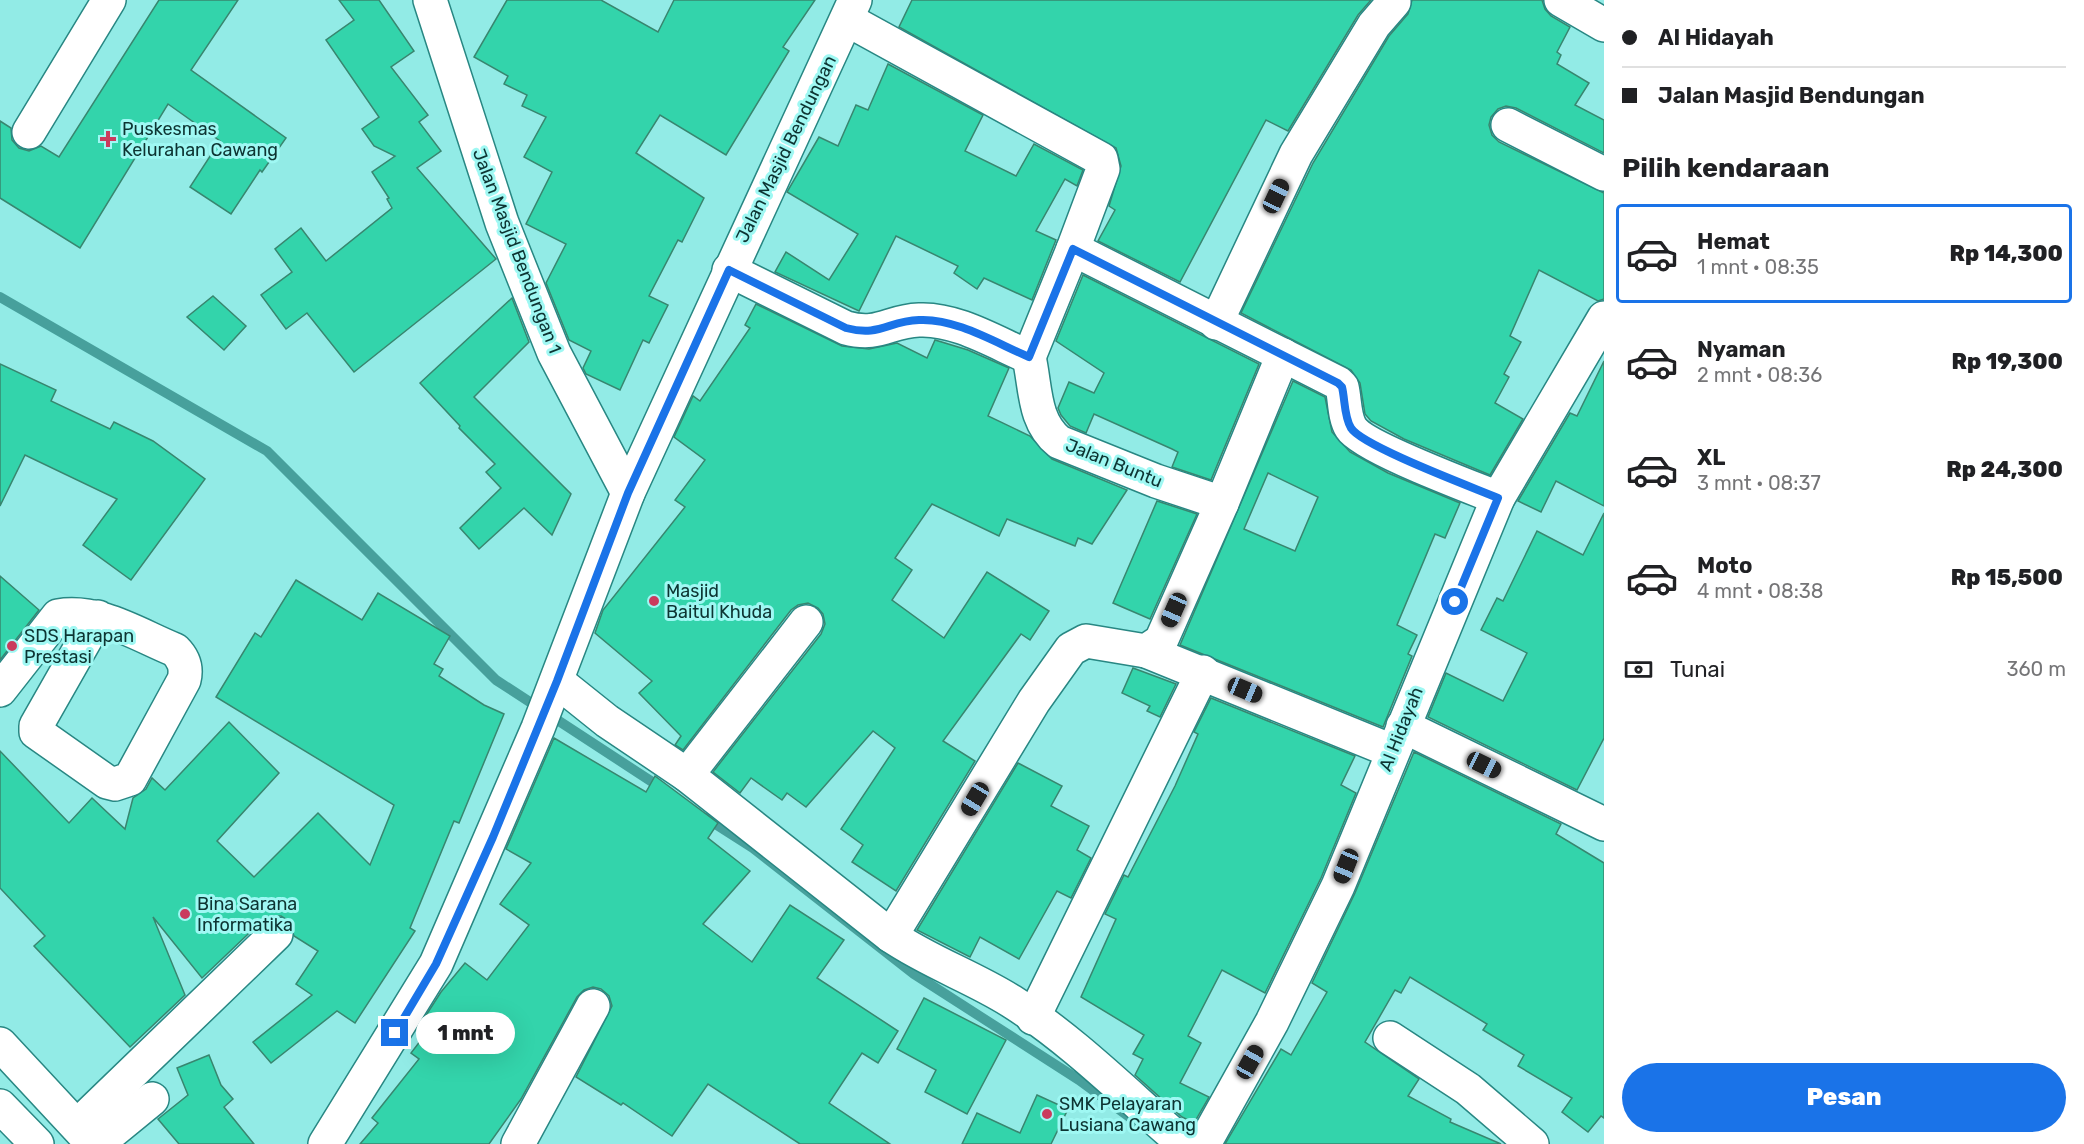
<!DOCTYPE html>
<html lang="id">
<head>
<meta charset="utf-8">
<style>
  :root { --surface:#fff; --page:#f2f2f2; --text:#202124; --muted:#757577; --line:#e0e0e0; --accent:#1a73e8 }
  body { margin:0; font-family:Rubik,sans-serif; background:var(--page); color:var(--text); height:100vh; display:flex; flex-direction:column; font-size:22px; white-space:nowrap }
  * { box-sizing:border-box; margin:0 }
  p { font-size:20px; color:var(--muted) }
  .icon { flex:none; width:33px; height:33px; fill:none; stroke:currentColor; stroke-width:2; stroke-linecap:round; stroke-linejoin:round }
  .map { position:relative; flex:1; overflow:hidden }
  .details { display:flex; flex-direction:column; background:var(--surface); width:480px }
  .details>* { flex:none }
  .top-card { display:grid; align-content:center; height:132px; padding:0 18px; background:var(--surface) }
  .end { position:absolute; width:27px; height:27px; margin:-14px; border:8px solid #1a73e8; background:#fff; box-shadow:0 0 0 3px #fff }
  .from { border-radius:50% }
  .bubble { position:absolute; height:42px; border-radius:21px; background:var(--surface); box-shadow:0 6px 24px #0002; font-size:20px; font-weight:800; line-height:42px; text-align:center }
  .car { position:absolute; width:18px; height:36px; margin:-18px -9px; border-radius:8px; box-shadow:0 0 4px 2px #0007; background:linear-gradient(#222 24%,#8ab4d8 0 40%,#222 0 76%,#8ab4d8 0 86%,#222 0) }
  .top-card b { display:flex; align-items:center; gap:21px; height:57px; font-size:22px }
  .top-card b+b { border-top:2px solid var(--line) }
  .top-card i { width:15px; height:15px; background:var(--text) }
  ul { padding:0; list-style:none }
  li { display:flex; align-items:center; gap:18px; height:99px; margin:0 12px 9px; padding:0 6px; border:3px solid transparent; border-radius:6px }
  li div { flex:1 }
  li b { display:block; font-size:22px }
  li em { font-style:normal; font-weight:800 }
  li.on { border-color:var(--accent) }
  li>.icon { width:54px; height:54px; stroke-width:1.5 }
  h2 { padding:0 18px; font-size:27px; line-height:72px }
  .pay { display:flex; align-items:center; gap:15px; height:66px; padding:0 18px; font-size:22px }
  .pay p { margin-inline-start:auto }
  .primary-button { display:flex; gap:12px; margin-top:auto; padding:12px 18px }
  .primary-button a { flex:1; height:69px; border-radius:36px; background:var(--accent); color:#fff; font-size:24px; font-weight:800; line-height:69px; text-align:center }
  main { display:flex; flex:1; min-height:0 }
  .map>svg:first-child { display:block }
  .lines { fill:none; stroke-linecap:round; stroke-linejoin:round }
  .stream { stroke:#47a09c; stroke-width:10 }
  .building { fill:#33d4ab; stroke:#38866f; stroke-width:1.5; fill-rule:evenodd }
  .minor-casing { stroke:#288783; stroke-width:36 }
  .major-casing { stroke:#288783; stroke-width:36 }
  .minor { stroke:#fff; stroke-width:33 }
  .major { stroke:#fff; stroke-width:33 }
  .route { stroke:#1a73e8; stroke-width:8 }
  .poi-dot { fill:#ca3b5d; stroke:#9ff8f3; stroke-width:2 }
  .labels { text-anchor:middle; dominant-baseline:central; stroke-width:6; stroke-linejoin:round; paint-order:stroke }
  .poi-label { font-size:18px; fill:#0d3432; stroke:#9ff8f3; text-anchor:start }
  .street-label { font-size:18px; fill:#0d3432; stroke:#9ff8f3 }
</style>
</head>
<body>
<main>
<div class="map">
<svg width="1604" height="1144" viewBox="0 0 1604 1144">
  <rect width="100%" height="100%" fill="#92ebe6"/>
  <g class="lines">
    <!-- stream -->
    <g class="stream">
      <path d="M 0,297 L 267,451 L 496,680 L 663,789"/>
      <path d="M 706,818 L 753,848 L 914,974 L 1079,1080 L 1139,1124"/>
    </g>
  </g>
  <!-- building -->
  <g class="building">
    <path d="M 159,0 L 238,0 L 191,70 L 286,138 L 262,172 L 260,170 L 231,214 L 190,187 L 220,141 L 168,104 L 80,248 L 0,198 L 0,121 L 11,128 L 12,140 L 19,148 L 29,151 L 41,146 L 59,157 Z"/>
    <path d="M 339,0 L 379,0 L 414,51 L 391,67 L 428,115 L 419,122 L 441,151 L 417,168 L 496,259 L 354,372 L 307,313 L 286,329 L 261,295 L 292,272 L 275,249 L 301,228 L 326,261 L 392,208 L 387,199 L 389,198 L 372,172 L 395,156 L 374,146 L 362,129 L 379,117 L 326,40 L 354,20 Z"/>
    <path d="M 507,0 L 601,0 L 658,32 L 674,0 L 815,0 L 783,47 L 789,51 L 726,155 L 660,115 L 636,153 L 704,198 L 682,242 L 678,240 L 649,296 L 668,305 L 649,343 L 643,340 L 620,390 L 586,374 L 583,368 L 591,351 L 569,340 L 546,283 L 566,244 L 526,224 L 552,172 L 524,157 L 546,117 L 522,106 L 527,95 L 504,84 L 508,76 L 474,57 Z"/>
    <path d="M 912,0 L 1371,0 L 1358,15 L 1288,131 L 1266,120 L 1180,282 L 1098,241 L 1115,210 L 1109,206 L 1121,166 L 1116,148 L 899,27 Z"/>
    <path d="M 1412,0 L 1542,0 L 1545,9 L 1551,16 L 1570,27 L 1557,52 L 1561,55 L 1557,64 L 1589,83 L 1575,105 L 1604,120 L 1604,153 L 1516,108 L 1506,106 L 1498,109 L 1491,117 L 1489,125 L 1492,135 L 1499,142 L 1604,193 L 1604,299 L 1598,301 L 1539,270 L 1510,336 L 1521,342 L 1504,374 L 1509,377 L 1495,403 L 1523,419 L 1490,475 L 1404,439 L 1371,421 L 1365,414 L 1360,383 L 1351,370 L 1241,313 L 1313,163 L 1389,36 L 1408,14 Z"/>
    <path d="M 888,64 L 983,115 L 965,151 L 1016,176 L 1034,144 L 1083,170 L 1077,186 L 1065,179 L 1036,231 L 1056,240 L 1032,300 L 984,278 L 977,289 L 954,273 L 958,266 L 896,236 L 859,311 L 775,272 L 786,252 L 829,280 L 858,234 L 787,192 L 819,137 L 838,146 L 856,105 L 868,110 Z"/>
    <path d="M 1083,275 L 1259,364 L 1211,480 L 1172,467 L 1178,452 L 1172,449 L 1094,414 L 1086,433 L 1070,426 L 1061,415 L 1058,408 L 1069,382 L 1094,393 L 1104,373 L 1056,341 Z"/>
    <path d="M 213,296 L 246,326 L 224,350 L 187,317 Z"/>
    <path d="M 512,298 L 529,342 L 474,397 L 571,494 L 552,535 L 524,508 L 479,549 L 460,528 L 501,488 L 486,472 L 495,464 L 459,428 L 460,426 L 420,383 Z"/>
    <path d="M 756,304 L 842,346 L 869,349 L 897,343 L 927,358 L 935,340 L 968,350 L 1009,368 L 988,416 L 1030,436 L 1052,459 L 1127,490 L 1092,544 L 1078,538 L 1075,546 L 1007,519 L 999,536 L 932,504 L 895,558 L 912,570 L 892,600 L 944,638 L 987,572 L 1049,611 L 1030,640 L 1021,634 L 943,741 L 975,761 L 896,891 L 852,862 L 863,845 L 841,829 L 895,748 L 873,731 L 806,807 L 787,793 L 782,800 L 751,778 L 740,793 L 713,772 L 821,634 L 825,624 L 823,614 L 818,608 L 808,603 L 798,605 L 791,610 L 683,750 L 675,745 L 681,736 L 639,693 L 652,681 L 595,633 L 603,610 L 685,507 L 675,500 L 705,460 L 674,437 L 693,396 L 700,401 L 750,328 L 745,325 Z"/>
    <path d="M 1604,361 L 1604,506 L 1556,481 L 1541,512 L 1518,501 L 1570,413 L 1577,416 Z"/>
    <path d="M 0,364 L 56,390 L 51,401 L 110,429 L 114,422 L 153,441 L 205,479 L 131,580 L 83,545 L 117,499 L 25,455 L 0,506 Z"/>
    <path d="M 1293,381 L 1325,397 L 1332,432 L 1350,452 L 1388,473 L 1460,503 L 1445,538 L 1435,534 L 1397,625 L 1417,635 L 1408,654 L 1412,656 L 1383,727 L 1180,645 ZM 1268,473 L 1318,497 L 1295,551 L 1244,529 Z"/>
    <path d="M 1157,501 L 1197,514 L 1150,619 L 1113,603 Z"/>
    <path d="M 1604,513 L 1604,738 L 1577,790 L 1428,717 L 1446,673 L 1503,701 L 1527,653 L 1481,630 L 1497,598 L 1503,601 L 1537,531 L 1583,555 Z"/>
    <path d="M 0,576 L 39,610 L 0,660 Z"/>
    <path d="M 296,580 L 362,620 L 378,593 L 450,636 L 434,664 L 443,669 L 439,676 L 484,705 L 504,714 L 459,823 L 454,821 L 410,928 L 415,931 L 355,1023 L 337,1011 L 271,1063 L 253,1042 L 312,995 L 296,984 L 318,951 L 294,936 L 289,921 L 281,916 L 272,916 L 265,918 L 202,978 L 153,917 L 185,995 L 130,1047 L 34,946 L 45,936 L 0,888 L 0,751 L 69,823 L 92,798 L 125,829 L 133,798 L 146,789 L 152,778 L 165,790 L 229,722 L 279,773 L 217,841 L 254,877 L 318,813 L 370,865 L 394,805 L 216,697 L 255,633 L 261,637 Z"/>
    <path d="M 1133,668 L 1176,684 L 1160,717 L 1147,711 L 1150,706 L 1122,693 Z"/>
    <path d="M 1211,698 L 1355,756 L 1341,785 L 1356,793 L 1321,878 L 1265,993 L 1222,970 L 1188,1036 L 1201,1043 L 1180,1083 L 1209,1097 L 1194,1123 L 1182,1117 L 1135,1075 L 1143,1059 L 1133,1054 L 1144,1035 L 1081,997 L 1116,919 L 1105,914 L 1124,875 L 1128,877 L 1175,786 L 1198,734 L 1194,732 Z"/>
    <path d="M 554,738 L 646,792 L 655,776 L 718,823 L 708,838 L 750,871 L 703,924 L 752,962 L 790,905 L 844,940 L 817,978 L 898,1031 L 878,1063 L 862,1053 L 829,1103 L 890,1144 L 800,1144 L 708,1084 L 672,1136 L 623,1103 L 621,1105 L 576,1077 L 612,1006 L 609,996 L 601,989 L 593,987 L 584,990 L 577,997 L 521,1099 L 489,1144 L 360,1144 L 378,1123 L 372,1118 L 419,1059 L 411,1053 L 431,1027 L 423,1020 L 441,992 L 465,963 L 487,980 L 529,925 L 500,904 L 531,863 L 506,849 Z"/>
    <path d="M 1414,752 L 1561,824 L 1556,834 L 1604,863 L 1604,1118 L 1601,1116 L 1588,1132 L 1562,1112 L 1572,1098 L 1518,1066 L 1524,1055 L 1483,1030 L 1487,1024 L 1410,977 L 1401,993 L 1395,990 L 1365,1042 L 1419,1079 L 1408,1096 L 1451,1119 L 1450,1122 L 1501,1144 L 1225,1144 L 1281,1049 L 1291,1055 L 1327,992 L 1312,983 L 1355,893 Z"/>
    <path d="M 1018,763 L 1062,786 L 1051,806 L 1089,826 L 1077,850 L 1091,858 L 1071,898 L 1057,891 L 1019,959 L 980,937 L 970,957 L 917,930 Z"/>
    <path d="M 924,998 L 1006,1040 L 967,1114 L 925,1092 L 936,1070 L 897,1049 Z"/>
    <path d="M 209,1055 L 221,1085 L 233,1099 L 224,1107 L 254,1144 L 179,1144 L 158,1119 L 188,1095 L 177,1068 Z"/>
    <path d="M 1037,1095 L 1068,1109 L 1051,1144 L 962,1144 L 977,1113 L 1020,1133 Z"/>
  </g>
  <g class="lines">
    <defs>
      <g id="minor">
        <path d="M 430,0 L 502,223 L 554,353 L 628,493"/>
        <path d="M 1561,0 L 1604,25"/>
        <path d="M 848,20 L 1101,159 L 1103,169 L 1073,249 L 1338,383 L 1342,387 C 1345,399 1344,417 1351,428 C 1363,447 1471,487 1498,498"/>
        <path d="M 1508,125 L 1604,174"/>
        <path d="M 29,132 L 109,0"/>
        <path d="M 729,270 L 846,328 C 880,337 888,321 919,320 C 956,318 996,343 1029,357"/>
        <path d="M 1216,323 L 1296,154 L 1374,25 L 1394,2"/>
        <path d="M 1029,357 C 1036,388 1033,421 1059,442 L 1156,481 L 1222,503"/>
        <path d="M 1029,357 L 1073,249"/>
        <path d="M 1146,651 L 1392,751"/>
        <path d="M 557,681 L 607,721 L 687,775 L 891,936 C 929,962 973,977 1011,1001 C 1074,1041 1128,1096 1184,1144"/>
        <path d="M 0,690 L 58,616 C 99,609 138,635 175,650 C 184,659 187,668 184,680 L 130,779 L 115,784 L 107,782 L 36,732 L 36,726 L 98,617"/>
        <path d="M 1403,726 L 1604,824"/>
        <path d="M 687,775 L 806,622"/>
        <path d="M 891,936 L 1034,701 L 1071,649 L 1086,641 L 1146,651 L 1161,641 L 1222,503 L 1283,355"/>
        <path d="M 1033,1018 L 1203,672"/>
        <path d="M 1390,1038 L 1468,1089 L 1532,1144"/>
        <path d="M 77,1126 L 276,934"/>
        <path d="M 97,1144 L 152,1099"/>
        <path d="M 325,1144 L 436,964 L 538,728 L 628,493 L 855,0"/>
        <path d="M 518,1144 L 593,1006"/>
        <path d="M 1204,1144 L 1272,1022 L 1338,886 L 1498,498 L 1604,318"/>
      </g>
      <g id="major">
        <path d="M 0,1044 L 93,1144"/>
        <path d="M 0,1106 L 37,1144"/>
      </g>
    </defs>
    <!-- minor casing -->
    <use href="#minor" class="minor-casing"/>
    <!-- major casing -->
    <use href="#major" class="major-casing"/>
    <!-- minor -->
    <use href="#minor" class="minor"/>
    <!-- major -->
    <use href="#major" class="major"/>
  </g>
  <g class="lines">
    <!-- route -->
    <path class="route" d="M 395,1033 L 436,964 L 493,837 L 557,681 L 628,493 L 729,270 L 846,328 C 880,337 888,321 919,320 C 956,318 996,343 1029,357 L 1073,249 L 1338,383 L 1342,387 C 1345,399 1344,417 1351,428 C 1362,446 1472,487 1498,498 L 1455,602"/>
  </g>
  <!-- markers -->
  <g class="poi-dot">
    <path d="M105 130h6v6h6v6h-6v6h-6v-6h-6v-6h6z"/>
    <circle cx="654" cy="601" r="6"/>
    <circle cx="12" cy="646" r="6"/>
    <circle cx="185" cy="914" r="6"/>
    <circle cx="1047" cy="1114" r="6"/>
  </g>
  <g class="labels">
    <!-- poi labels -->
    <g class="poi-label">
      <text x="122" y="129">Puskesmas<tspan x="122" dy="21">Kelurahan Cawang</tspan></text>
      <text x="666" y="591">Masjid<tspan x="666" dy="21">Baitul Khuda</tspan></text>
      <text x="24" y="636">SDS Harapan<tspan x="24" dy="21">Prestasi</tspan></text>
      <text x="197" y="904">Bina Sarana<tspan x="197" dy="21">Informatika</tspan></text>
      <text x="1059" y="1104">SMK Pelayaran<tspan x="1059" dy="21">Lusiana Cawang</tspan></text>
    </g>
    <!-- street labels -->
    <g class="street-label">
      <text transform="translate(786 149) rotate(-64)">Jalan Masjid Bendungan</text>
      <text transform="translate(517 251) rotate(69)">Jalan Masjid Bendungan 1</text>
      <text transform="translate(1114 463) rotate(22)">Jalan Buntu</text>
      <text transform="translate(1401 729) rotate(-68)">Al Hidayah</text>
    </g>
  </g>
</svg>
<i class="end from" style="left:1455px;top:602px"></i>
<i class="end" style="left:395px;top:1033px"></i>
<div class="bubble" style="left:416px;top:1012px;width:99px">1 mnt</div>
<i class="car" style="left:1276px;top:196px;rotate:25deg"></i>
<i class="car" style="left:1174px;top:610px;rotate:204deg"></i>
<i class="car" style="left:1245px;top:690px;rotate:113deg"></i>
<i class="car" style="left:1484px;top:765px;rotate:116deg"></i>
<i class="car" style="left:975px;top:799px;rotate:211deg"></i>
<i class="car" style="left:1346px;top:866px;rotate:202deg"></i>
<i class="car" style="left:1250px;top:1062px;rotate:29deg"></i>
</div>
<section class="details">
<div class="top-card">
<b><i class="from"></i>Al Hidayah</b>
<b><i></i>Jalan Masjid Bendungan</b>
</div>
<h2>Pilih kendaraan</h2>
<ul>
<li class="on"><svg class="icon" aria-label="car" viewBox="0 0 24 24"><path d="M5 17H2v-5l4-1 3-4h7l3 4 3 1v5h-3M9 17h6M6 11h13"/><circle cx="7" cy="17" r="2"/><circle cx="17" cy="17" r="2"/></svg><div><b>Hemat</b><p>1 mnt · 08:35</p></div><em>Rp 14,300</em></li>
<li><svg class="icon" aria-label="car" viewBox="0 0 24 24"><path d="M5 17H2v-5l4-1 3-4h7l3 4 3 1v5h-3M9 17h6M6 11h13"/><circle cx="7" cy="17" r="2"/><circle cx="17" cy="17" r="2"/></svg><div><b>Nyaman</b><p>2 mnt · 08:36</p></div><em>Rp 19,300</em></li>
<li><svg class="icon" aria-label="car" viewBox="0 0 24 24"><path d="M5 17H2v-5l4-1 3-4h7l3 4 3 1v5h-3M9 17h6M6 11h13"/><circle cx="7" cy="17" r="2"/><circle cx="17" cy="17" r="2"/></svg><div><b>XL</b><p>3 mnt · 08:37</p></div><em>Rp 24,300</em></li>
<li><svg class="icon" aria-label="car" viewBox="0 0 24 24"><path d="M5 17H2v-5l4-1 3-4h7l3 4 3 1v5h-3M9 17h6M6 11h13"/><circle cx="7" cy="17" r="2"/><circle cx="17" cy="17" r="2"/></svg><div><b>Moto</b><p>4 mnt · 08:38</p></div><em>Rp 15,500</em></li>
</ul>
<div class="pay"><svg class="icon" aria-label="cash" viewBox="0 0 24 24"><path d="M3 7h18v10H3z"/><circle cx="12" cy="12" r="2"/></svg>Tunai<p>360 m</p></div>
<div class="primary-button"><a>Pesan</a></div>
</section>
</main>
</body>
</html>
